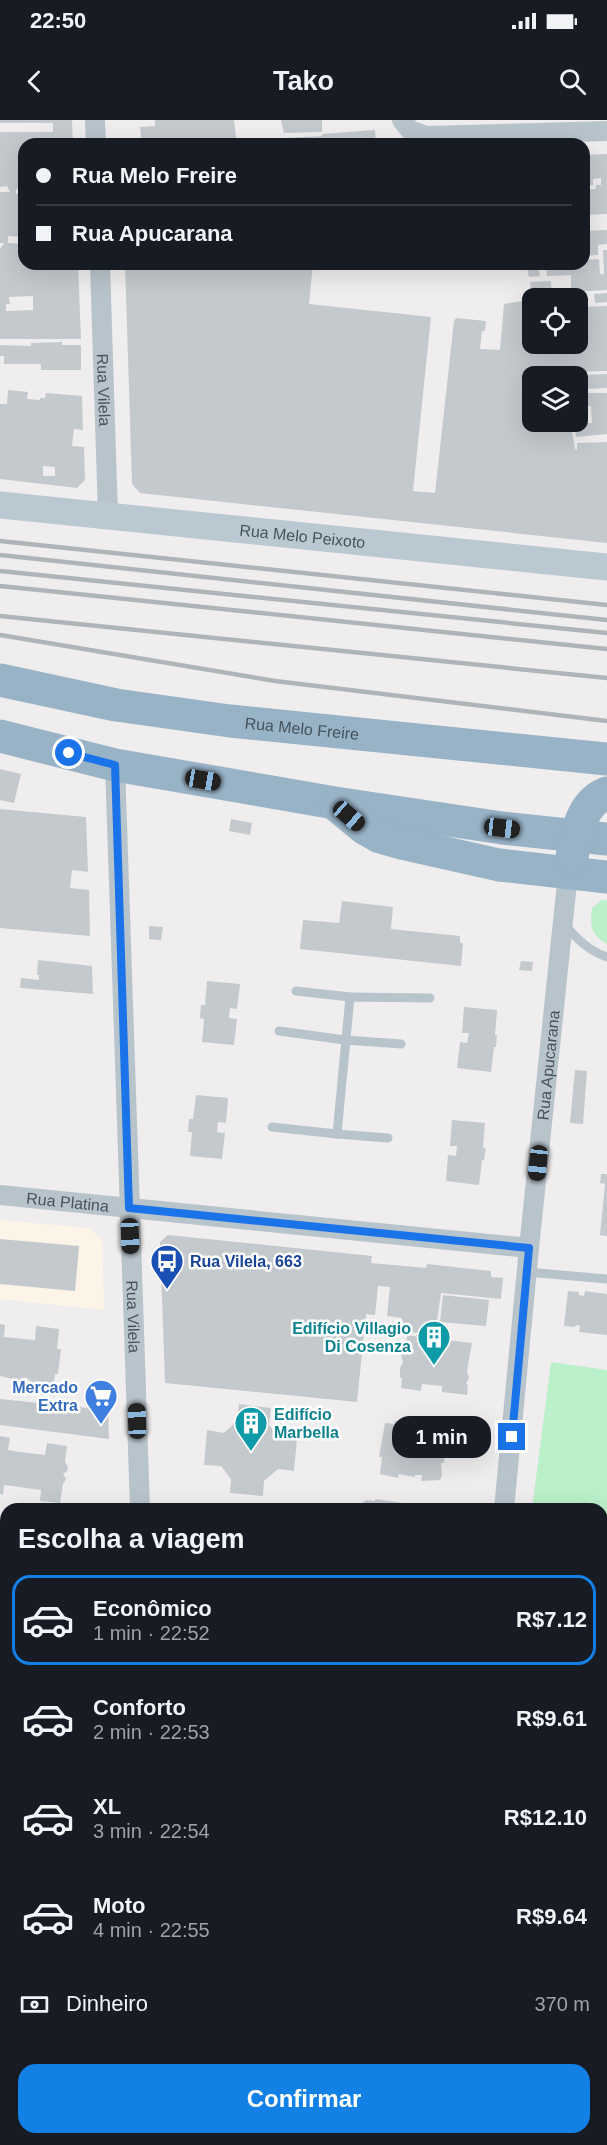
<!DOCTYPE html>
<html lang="pt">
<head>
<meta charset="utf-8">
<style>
  :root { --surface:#171b24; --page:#20242c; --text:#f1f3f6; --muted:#9ea1a6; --line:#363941; --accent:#1380e5 }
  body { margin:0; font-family:Helvetica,sans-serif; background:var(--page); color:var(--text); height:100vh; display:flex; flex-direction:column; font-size:22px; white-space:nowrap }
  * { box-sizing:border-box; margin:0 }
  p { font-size:20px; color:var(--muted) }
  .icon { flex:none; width:33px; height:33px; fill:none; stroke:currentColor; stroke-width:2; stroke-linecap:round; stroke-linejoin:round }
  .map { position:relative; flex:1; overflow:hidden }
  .side { position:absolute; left:0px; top:1383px; width:608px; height:642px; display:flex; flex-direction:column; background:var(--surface); border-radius:18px 18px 0 0; box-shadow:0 6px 24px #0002 }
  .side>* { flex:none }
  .top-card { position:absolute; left:18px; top:18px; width:572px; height:132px; border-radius:18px; box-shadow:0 6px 24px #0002; display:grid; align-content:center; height:132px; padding:0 18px; background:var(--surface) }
  .tools { position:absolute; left:522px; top:168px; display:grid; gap:12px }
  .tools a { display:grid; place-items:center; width:66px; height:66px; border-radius:12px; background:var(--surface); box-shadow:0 6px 24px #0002; font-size:30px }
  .end { position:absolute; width:27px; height:27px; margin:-14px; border:8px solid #1a73e8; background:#fff; box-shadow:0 0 0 3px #fff }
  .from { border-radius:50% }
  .bubble { position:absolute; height:42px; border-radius:18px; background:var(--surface); box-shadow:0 6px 24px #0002; font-size:20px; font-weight:700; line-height:42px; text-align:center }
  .car { position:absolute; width:18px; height:36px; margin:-18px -9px; border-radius:8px; box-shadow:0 0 4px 2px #0007; background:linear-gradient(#222 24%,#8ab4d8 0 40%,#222 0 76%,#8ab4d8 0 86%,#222 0) }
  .top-card b { display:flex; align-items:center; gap:21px; height:57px; font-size:22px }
  .top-card b+b { border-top:2px solid var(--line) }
  .top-card i { width:15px; height:15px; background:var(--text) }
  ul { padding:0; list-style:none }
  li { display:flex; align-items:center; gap:18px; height:90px; margin:0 12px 9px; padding:0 6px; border:3px solid transparent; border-radius:18px }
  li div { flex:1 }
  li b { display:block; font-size:22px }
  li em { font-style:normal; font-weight:700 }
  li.current { border-color:var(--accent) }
  li>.icon { width:54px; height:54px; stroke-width:1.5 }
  h2 { padding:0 18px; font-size:27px; line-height:72px }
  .pay { display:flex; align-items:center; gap:15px; height:66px; padding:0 18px; font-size:22px }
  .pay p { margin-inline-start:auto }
  .cta { display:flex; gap:12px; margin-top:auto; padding:12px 18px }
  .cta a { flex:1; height:69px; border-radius:18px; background:var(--accent); color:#fff; font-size:24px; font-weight:700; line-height:69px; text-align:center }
  .status { display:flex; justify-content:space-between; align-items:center; height:42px; padding:0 30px; background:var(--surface); direction:ltr }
  .status svg { height:16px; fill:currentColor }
  header { display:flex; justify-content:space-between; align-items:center; height:78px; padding:0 18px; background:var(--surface); font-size:27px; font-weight:700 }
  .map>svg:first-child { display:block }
  .commercial { fill:#fcf4e6 }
  .green { fill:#baf0ca }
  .building { fill:#c4c9ce; fill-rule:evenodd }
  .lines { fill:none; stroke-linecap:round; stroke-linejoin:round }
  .service { stroke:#b8c4cb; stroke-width:9 }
  .minor { stroke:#b8c4cb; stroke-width:20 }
  .secondary { stroke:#bac8d2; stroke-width:27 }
  .trunk { stroke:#98b2c6; stroke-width:33 }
  .rail { stroke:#afb4b8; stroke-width:4.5 }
  .route { stroke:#1a73e8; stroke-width:8 }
  .labels { text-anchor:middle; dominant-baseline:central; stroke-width:5; stroke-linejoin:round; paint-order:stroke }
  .street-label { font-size:16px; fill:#45535c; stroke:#fff }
  .transit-label { font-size:16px; font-weight:bold; fill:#164399; stroke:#fff; text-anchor:start }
  .culture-label { font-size:16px; font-weight:bold; fill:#0d838f; stroke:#fff; text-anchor:end }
  .shop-label { font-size:16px; font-weight:bold; fill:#366cbe; stroke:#fff; text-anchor:end }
</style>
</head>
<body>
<div class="status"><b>22:50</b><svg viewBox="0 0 49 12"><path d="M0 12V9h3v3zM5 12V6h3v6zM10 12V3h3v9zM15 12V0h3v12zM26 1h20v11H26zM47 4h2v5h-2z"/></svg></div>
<header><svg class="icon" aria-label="back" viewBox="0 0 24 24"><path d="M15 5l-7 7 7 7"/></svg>Tako<svg class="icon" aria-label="search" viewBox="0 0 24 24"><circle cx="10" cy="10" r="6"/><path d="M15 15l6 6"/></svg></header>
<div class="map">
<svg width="607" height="2025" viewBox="0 0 607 2025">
  <rect width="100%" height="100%" fill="#f0edee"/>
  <!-- commercial -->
  <path class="commercial" d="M 0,1100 L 88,1108 L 102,1118 L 104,1190 L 0,1179 Z"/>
  <!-- green -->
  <g class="green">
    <path d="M 602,780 L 607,780 L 607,824 C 590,814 590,806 592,788 Z"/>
    <path d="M 551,1242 L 607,1250 L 607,2025 L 452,2025 L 453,2019 L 602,2019 L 602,1389 L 532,1389 Z"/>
  </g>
  <!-- building -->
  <g class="building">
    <path d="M 0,0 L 72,0 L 73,24 L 24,24 L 24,68 L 16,69 L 16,74 L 24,74 L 24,117 L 8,116 L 8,123 L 24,124 L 24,144 L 78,144 L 81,219 L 0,219 L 0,129 L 4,123 L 0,123 L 0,72 L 10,72 L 7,66 L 0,67 L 0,12 L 53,12 L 53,3 L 0,3 ZM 33,176 L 33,190 L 6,191 L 6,184 L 10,184 L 9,177 Z"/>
    <path d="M 155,0 L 234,0 L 236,18 L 225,20 L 225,24 L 142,24 L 140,7 L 155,6 Z"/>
    <path d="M 281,0 L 322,0 L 322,12 L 284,13 Z"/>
    <path d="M 375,10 L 376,24 L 287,24 L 285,18 L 322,16 L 322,14 Z"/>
    <path d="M 607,34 L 607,94 L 584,95 L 584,71 L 585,70 L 596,69 L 596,65 L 601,65 L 601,58 L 593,59 L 593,65 L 584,65 L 584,35 Z"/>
    <path d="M 607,110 L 607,124 L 598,125 L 598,135 L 584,136 L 584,111 Z"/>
    <path d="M 603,130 L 607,130 L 607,170 L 571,172 L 571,155 L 547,156 L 546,144 L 584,144 L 584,140 L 599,139 L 600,154 L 604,154 Z"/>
    <path d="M 125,144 L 313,144 L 309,184 L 431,197 L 413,371 L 435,373 L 454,201 L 456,198 L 486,201 L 485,211 L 482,211 L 480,229 L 500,230 L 504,184 L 523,181 L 532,182 L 532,224 L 578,224 L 578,187 L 607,186 L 607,251 L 565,252 L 565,256 L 532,256 L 532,302 L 567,302 L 568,304 L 571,304 L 575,329 L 577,330 L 577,323 L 607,322 L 607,423 L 140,373 L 132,364 Z"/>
    <path d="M 526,144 L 538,144 L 540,156 L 529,157 Z"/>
    <path d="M 551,161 L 552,176 L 532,176 L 530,162 Z"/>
    <path d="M 607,173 L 607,182 L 595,183 L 594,174 Z"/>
    <path d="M 62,222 L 62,225 L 81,225 L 81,250 L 41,250 L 41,244 L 4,244 L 4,236 L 0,236 L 0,225 L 31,226 L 31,223 Z"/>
    <path d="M 607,254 L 607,268 L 583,269 L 583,255 Z"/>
    <path d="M 8,270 L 28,272 L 27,279 L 40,280 L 40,278 L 45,278 L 46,273 L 82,276 L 83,310 L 74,309 L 72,326 L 84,327 L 85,360 L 77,368 L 0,359 L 0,284 L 7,284 ZM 43,346 L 55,347 L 55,356 L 43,356 Z"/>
    <path d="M 587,273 L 607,273 L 607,314 L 576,317 L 574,303 L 592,303 L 591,286 L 587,286 Z"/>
    <path d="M 0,649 L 21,654 L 14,683 L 0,680 Z"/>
    <path d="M 0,689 L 86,697 L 88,752 L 72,750 L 70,768 L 89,770 L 90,816 L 0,808 Z"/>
    <path d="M 231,699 L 252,703 L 250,715 L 229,711 Z"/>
    <path d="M 342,781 L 393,787 L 391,809 L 460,816 L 460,823 L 463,823 L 461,846 L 300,829 L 303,800 L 339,803 Z"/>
    <path d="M 149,806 L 163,807 L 161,820 L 149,819 Z"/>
    <path d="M 38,840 L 92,846 L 93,874 L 20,868 L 21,858 L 39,860 L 39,855 L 37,855 Z"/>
    <path d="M 521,841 L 533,842 L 532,851 L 519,850 Z"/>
    <path d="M 207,861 L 240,864 L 237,889 L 230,888 L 229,898 L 237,899 L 234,925 L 202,922 L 204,899 L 200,898 L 201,885 L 205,885 Z"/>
    <path d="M 464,887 L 497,890 L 495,915 L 497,915 L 496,927 L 494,927 L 491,952 L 457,948 L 460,922 L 467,923 L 469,913 L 462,913 Z"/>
    <path d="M 575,950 L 587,951 L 583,1004 L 570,1003 Z"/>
    <path d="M 196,975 L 228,978 L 226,1003 L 218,1002 L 217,1012 L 225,1013 L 222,1039 L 190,1036 L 192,1012 L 188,1012 L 189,999 L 193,999 Z"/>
    <path d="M 452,1000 L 485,1003 L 483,1028 L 486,1028 L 484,1040 L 482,1040 L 479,1065 L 446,1061 L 448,1035 L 456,1036 L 457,1026 L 450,1026 Z"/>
    <path d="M 601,1054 L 607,1054 L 607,1116 L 600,1115 L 605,1064 L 600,1063 Z"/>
    <path d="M 168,1115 L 372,1136 L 371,1143 L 426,1148 L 427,1144 L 491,1151 L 491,1157 L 503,1158 L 501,1179 L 441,1173 L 437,1201 L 428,1201 L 427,1214 L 401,1211 L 402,1198 L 387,1196 L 390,1167 L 378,1166 L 375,1195 L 366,1194 L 357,1282 L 165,1263 L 160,1122 Z"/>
    <path d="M 0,1119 L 79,1126 L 75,1171 L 0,1164 Z"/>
    <path d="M 568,1171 L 579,1172 L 579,1175 L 584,1176 L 585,1171 L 607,1174 L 607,1215 L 579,1212 L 580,1206 L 576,1205 L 575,1207 L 564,1206 Z"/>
    <path d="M 443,1175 L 489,1180 L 486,1206 L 440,1202 Z"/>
    <path d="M 0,1204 L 5,1205 L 4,1217 L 35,1220 L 36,1206 L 59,1209 L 57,1229 L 61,1229 L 58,1254 L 55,1254 L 53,1273 L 29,1270 L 30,1260 L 28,1260 L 28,1258 L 22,1258 L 21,1261 L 0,1256 Z"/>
    <path d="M 407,1215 L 427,1218 L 426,1225 L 431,1226 L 431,1228 L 447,1229 L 448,1220 L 472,1223 L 467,1251 L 469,1258 L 466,1264 L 468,1265 L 467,1275 L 442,1272 L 442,1266 L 422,1264 L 421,1271 L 401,1268 L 402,1258 L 400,1258 L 400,1248 L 403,1242 L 401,1235 L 404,1225 L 406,1225 Z"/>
    <path d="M 0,1279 L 108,1290 L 109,1319 L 0,1305 Z"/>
    <path d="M 239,1284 L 271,1288 L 269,1305 L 280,1317 L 297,1319 L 294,1351 L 278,1349 L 264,1361 L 263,1376 L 230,1373 L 231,1359 L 221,1346 L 204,1345 L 207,1310 L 224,1313 L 237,1301 Z"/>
    <path d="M 395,1301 L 404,1303 L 404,1306 L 426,1308 L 426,1305 L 445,1310 L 444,1343 L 441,1343 L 442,1355 L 440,1360 L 421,1361 L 422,1355 L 415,1355 L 415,1357 L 399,1354 L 398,1358 L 380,1354 L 382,1337 L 379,1337 L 385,1303 L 394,1304 Z"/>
    <path d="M 0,1316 L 10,1318 L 8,1330 L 13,1331 L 45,1335 L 47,1323 L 67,1326 L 65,1342 L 68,1347 L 67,1351 L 63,1354 L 66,1359 L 63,1364 L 60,1383 L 40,1381 L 41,1370 L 4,1365 L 3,1375 L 0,1374 Z"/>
    <path d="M 375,1379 L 423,1386 L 423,1384 L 436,1387 L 436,1385 L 446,1386 L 445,1389 L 361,1389 L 362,1383 L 366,1380 L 375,1381 Z"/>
    <path d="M 0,1402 L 6,1402 L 6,1459 L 0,1458 Z"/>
    <path d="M 0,1486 L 6,1487 L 6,1505 L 0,1505 Z"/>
    <path d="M 0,1511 L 6,1511 L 6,1555 L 0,1554 Z"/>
    <path d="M 2,1683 L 6,1683 L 6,1719 L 3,1721 L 6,1721 L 6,1760 L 3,1760 L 2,1778 L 0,1778 L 0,1705 L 3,1705 L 0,1703 L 0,1685 Z"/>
    <path d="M 2,1804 L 6,1804 L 6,2000 L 0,1999 L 0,1818 Z"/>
    <path d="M 209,2019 L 257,2019 L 256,2025 L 209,2021 Z"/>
    <path d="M 265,2019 L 348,2019 L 347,2025 L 264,2025 Z"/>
    <path d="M 355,2019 L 412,2019 L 411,2025 L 355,2025 Z"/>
  </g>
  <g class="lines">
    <!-- service -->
    <g class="service">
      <path d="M 564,804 C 577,819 589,831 607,837"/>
      <path d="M 296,871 L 350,877"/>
      <path d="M 279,911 L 345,920 L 401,924"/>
      <path d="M 272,1007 L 337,1014 L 350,877 L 430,878"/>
      <path d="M 337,1014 L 388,1018"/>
      <path d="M 527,1152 L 607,1159"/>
      <path d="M 602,1409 L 607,1403"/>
      <path d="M 602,1980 L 607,1980"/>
    </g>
    <!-- minor -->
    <g class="minor">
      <path d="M 95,0 L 96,24"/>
      <path d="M 402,0 L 410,10 L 426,16 L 607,11"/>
      <path id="s1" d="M 100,144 L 108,396"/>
      <path id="s2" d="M 115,645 L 140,1389"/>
      <path id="s3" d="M 0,1075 L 529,1128"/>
      <path id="s4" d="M 504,1389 L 529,1128 L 568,753"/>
      <path d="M 0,1648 L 6,1649"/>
      <path d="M 163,2019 L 163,2025"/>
      <path d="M 0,2021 L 39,2025"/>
      <path d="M 436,2025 L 437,2019"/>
    </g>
    <!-- secondary -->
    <path class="secondary" id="s5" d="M 0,385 L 607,447"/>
    <!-- trunk -->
    <g class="trunk">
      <path id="s6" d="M 0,560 L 116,585 L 230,601 L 607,639"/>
      <path d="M 0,616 L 115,645 L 335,683 L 502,708 L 607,719"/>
      <path d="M 336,685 L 364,708 L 380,717 L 401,723 L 499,745 L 607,757"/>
      <path d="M 572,737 C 577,713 581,683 607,673"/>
    </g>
    <!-- rail -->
    <g class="rail">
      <path d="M 0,421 L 607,485"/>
      <path d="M 0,435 L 607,500"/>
      <path d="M 0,451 L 607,513"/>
      <path d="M 0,466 L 607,529"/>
      <path d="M 0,496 L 607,558"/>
      <path d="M 0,515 L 275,561 L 607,601"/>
    </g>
  </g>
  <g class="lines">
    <!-- route -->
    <path class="route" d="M 69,633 L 115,645 L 129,1088 L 529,1128 L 512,1317"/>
  </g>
  <!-- icons -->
  <defs>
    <symbol id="bus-pin" viewBox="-11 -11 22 30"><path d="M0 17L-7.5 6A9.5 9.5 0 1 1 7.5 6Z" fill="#1a4fb4" stroke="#fff"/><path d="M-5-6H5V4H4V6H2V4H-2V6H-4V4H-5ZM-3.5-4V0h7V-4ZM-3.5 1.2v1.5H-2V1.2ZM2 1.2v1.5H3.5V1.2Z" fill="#fff"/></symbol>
    <symbol id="building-pin" viewBox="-11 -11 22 30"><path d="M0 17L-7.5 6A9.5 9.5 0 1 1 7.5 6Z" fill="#0f9aa8" stroke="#fff"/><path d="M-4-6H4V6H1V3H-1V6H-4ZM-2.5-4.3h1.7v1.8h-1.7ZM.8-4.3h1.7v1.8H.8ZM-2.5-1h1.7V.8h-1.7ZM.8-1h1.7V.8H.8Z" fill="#fff"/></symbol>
    <symbol id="supermarket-pin" viewBox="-11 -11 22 30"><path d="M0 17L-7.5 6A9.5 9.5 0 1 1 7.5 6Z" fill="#3f7fe0" stroke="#fff"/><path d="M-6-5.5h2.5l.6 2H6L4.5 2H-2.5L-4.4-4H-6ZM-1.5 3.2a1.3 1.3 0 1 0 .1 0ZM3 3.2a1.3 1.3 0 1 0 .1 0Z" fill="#fff"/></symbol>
  </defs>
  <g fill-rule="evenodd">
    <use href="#bus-pin" x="148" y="1122" width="38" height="52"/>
    <use href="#building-pin" x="415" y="1198" width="38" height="52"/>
    <use href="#supermarket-pin" x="82" y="1257" width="38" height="52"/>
    <use href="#building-pin" x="232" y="1284" width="38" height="52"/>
  </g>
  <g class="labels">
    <!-- street labels -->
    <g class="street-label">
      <text stroke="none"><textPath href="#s1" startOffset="126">Rua Vilela</textPath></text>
      <text stroke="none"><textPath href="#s5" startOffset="304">Rua Melo Peixoto</textPath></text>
      <text stroke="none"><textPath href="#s6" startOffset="306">Rua Melo Freire</textPath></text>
      <text stroke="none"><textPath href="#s4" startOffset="446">Rua Apucarana</textPath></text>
      <text stroke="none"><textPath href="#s3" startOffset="68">Rua Platina</textPath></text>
      <text stroke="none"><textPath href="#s2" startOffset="552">Rua Vilela</textPath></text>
    </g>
    <!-- transit labels -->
    <g class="transit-label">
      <text x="190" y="1141">Rua Vilela, 663</text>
    </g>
    <!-- culture labels -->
    <g class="culture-label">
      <text x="411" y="1208">Edifício Villagio<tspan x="411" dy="18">Di Cosenza</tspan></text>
      <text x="274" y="1294" text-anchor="start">Edifício<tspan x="274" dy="18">Marbella</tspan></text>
    </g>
    <!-- shop labels -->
    <g class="shop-label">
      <text x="78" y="1267">Mercado<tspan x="78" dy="18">Extra</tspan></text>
    </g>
  </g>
</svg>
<div class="tools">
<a><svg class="icon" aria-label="locate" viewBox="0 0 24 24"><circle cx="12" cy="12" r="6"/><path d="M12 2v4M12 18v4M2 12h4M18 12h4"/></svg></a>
<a><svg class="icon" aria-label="layers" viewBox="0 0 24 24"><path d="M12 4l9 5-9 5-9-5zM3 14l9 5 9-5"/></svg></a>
</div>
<i class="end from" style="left:69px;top:633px"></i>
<i class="end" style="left:512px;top:1317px"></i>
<div class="bubble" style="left:392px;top:1296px;width:99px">1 min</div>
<i class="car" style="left:203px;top:660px;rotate:100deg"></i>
<i class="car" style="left:349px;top:696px;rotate:131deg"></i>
<i class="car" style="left:502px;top:708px;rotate:97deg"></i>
<i class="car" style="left:538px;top:1043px;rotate:186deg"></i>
<i class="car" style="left:130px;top:1116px;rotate:178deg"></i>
<i class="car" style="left:137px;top:1301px;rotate:358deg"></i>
<div class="top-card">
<b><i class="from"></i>Rua Melo Freire</b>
<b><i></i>Rua Apucarana</b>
</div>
<section class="side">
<h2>Escolha a viagem</h2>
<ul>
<li class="current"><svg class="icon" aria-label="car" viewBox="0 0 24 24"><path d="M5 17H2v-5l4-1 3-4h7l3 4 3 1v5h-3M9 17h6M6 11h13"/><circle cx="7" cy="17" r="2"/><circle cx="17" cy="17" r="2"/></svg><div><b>Econômico</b><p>1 min · 22:52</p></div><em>R$7.12</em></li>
<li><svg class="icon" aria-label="car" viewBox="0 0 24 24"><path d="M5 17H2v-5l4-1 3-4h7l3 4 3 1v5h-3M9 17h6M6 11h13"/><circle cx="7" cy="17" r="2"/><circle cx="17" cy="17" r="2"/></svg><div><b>Conforto</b><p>2 min · 22:53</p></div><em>R$9.61</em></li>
<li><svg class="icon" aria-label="car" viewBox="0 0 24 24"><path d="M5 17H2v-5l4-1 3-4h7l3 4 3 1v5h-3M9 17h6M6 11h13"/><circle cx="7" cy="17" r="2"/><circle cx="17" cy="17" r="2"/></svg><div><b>XL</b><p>3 min · 22:54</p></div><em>R$12.10</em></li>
<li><svg class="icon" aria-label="car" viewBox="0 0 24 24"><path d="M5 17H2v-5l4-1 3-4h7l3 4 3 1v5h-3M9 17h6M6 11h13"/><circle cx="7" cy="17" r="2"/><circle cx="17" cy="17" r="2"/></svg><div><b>Moto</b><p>4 min · 22:55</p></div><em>R$9.64</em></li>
</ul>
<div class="pay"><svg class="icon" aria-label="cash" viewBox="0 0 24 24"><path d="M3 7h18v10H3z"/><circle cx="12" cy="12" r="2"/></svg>Dinheiro<p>370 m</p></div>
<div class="cta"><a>Confirmar</a></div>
</section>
</div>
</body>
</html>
